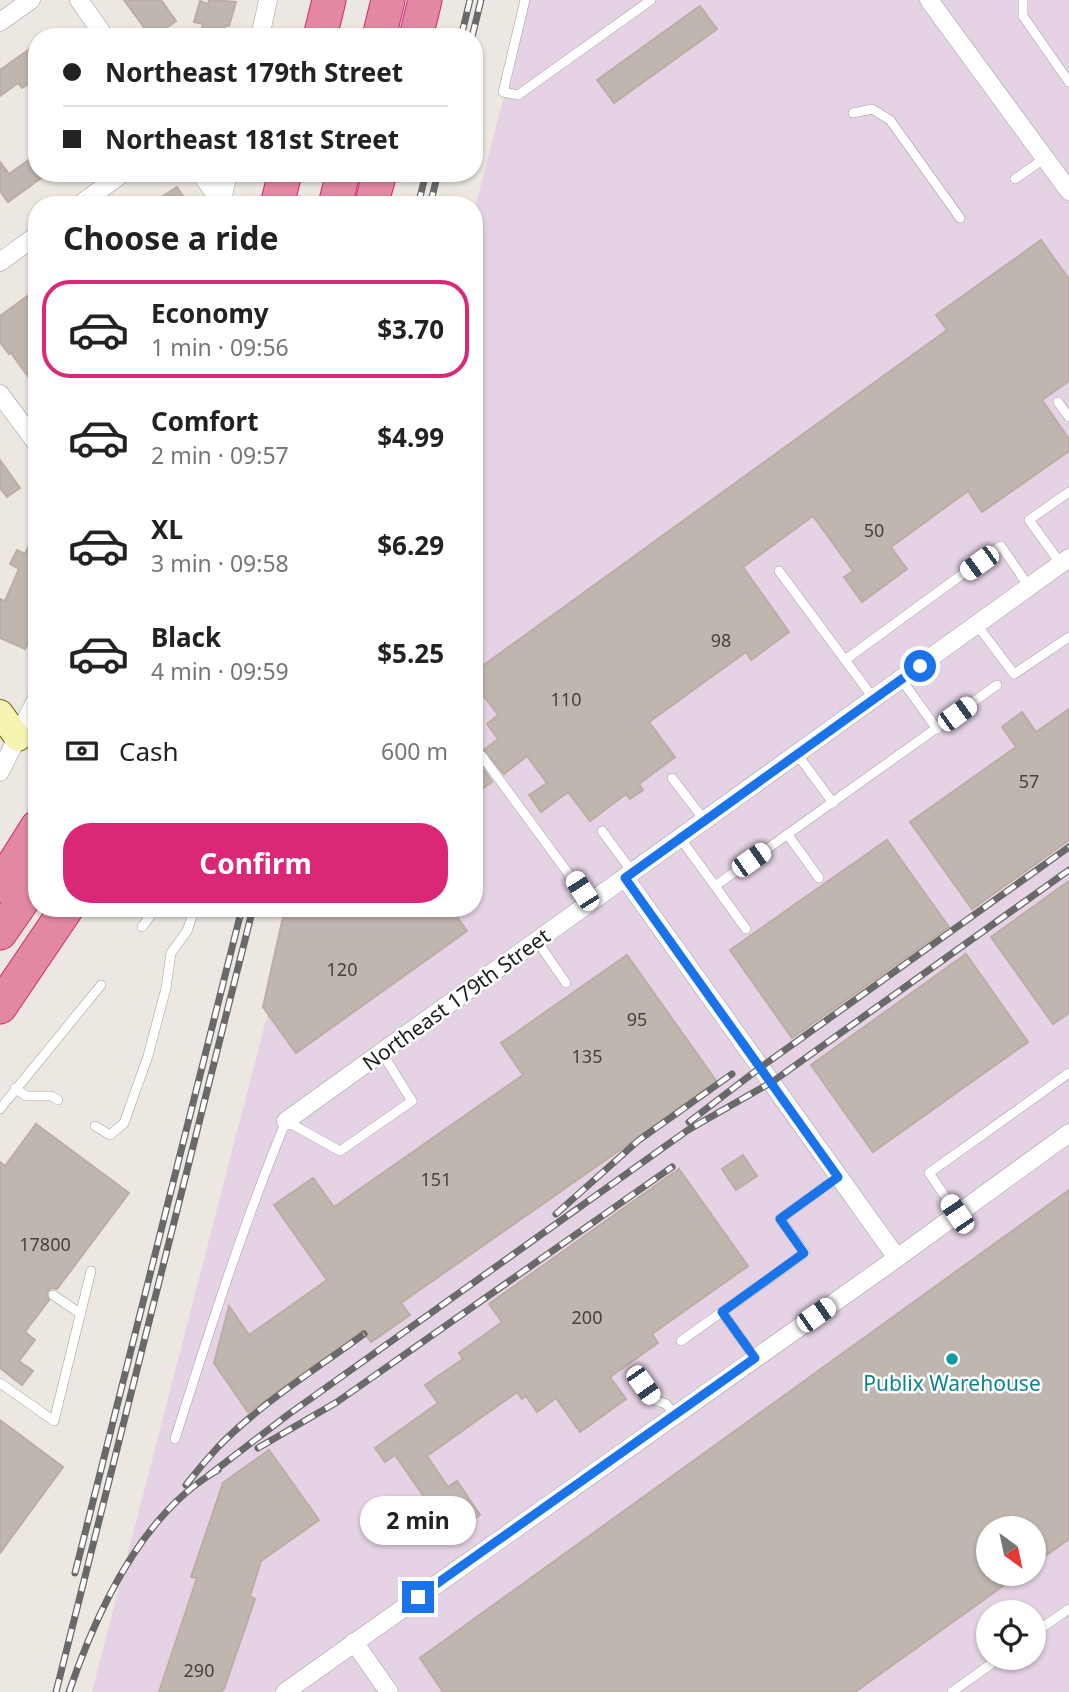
<!DOCTYPE html>
<html lang="en">
<head>
<meta charset="utf-8">
<style>
  :root { --surface:#fff; --page:#f6f6f6; --text:#222; --muted:#767676; --line:#e0e0e0; --accent:#db2777 }
  body { margin:0; font-family:"Noto Sans",sans-serif; background:var(--page); color:var(--text); height:100vh; display:flex; flex-direction:column; font-size:26px; white-space:nowrap }
  * { box-sizing:border-box; margin:0 }
  p { font-size:23px; color:var(--muted) }
  .icon { flex:none; width:38px; height:38px; fill:none; stroke:currentColor; stroke-width:2; stroke-linecap:round; stroke-linejoin:round }
  .map { position:relative; flex:1; overflow:hidden }
  .drawer { position:absolute; left:28px; top:196px; width:455px; height:721px; display:flex; flex-direction:column; background:var(--surface); border-radius:28px; box-shadow:0 2px 5px #0004 }
  .drawer>* { flex:none }
  .hud { position:absolute; left:28px; top:28px; width:455px; height:154px; border-radius:28px; box-shadow:0 2px 5px #0004; display:grid; align-content:center; height:154px; padding:0 35px; background:var(--surface) }
  .needle { width:46px; rotate:147deg }
  .controls { position:absolute; left:976px; top:1516px; display:grid; gap:14px }
  .controls a { display:grid; place-items:center; width:70px; height:70px; border-radius:50%; background:var(--surface); box-shadow:0 2px 5px #0004; font-size:35px }
  .end { position:absolute; width:32px; height:32px; margin:-16px; border:9px solid #1a73e8; background:#fff; box-shadow:0 0 0 4px #fff }
  .from { border-radius:50% }
  .bubble { position:absolute; height:49px; border-radius:24px; background:var(--surface); box-shadow:0 2px 5px #0004; font-size:23px; font-weight:700; line-height:49px; text-align:center }
  .car { position:absolute; width:21px; height:42px; margin:-21px -10px; border-radius:9px; box-shadow:0 0 5px 2px #0007; background:linear-gradient(#fff 24%,#345 0 40%,#fff 0 76%,#345 0 86%,#fff 0) }
  .hud b { display:flex; align-items:center; gap:24px; height:66px; font-size:26px }
  .hud b+b { border-top:2px solid var(--line) }
  .hud i { width:18px; height:18px; background:var(--text) }
  ul { padding:0; list-style:none }
  li { display:flex; align-items:center; gap:21px; height:98px; margin:0 14px 10px; padding:0 21px; border:4px solid transparent; border-radius:28px }
  li div { flex:1 }
  li b { display:block; font-size:26px }
  li em { font-style:normal; font-weight:700 }
  li.current { border-color:var(--accent) }
  li>.icon { width:63px; height:63px; stroke-width:1.5 }
  h2 { padding:0 35px; font-size:32px; line-height:84px }
  .pay { display:flex; align-items:center; gap:18px; height:77px; padding:0 35px; font-size:26px }
  .pay p { margin-inline-start:auto }
  .action { display:flex; gap:14px; margin-top:auto; padding:14px 35px }
  .action a { flex:1; height:80px; border-radius:28px; background:var(--accent); color:#fff; font-size:28px; font-weight:700; line-height:80px; text-align:center }
  .map>svg:first-child { display:block }
  .industrial { fill:#e5d2e4; fill-rule:evenodd }
  .building { fill:#c0b6b0; stroke:#bdaca3; stroke-width:2 }
  .lines { fill:none; stroke-linecap:round; stroke-linejoin:round }
  .lane-casing { stroke:#9f9f9f; stroke-width:10 }
  .street-casing { stroke:#9f9f9f; stroke-width:19 }
  .secondary-casing { stroke:#6b6c07; stroke-width:28 }
  .highway-casing { stroke:#d02772; stroke-width:35 }
  .lane { stroke:#fff; stroke-width:9 }
  .street { stroke:#fff; stroke-width:18 }
  .secondary { stroke:#f7f4b3; stroke-width:26 }
  .highway { stroke:#e388a2; stroke-width:33 }
  .rail-casing { stroke:#696969; stroke-width:7 }
  .rail { stroke:#fff; stroke-width:4.5; stroke-dasharray:13; stroke-linecap:butt }
  .route { stroke:#1a73e8; stroke-width:9 }
  .culture-dot { fill:#0f9aa8; stroke:#fff; stroke-width:2.5 }
  .labels { text-anchor:middle; dominant-baseline:central; stroke-width:5; stroke-linejoin:round; paint-order:stroke }
  .number-label { font-size:18px; fill:#444240 }
  .street-label { font-size:21px; fill:#1b1b1b; stroke:#fff }
  .culture-label { font-size:21px; fill:#0d838f; stroke:#fff }
</style>
</head>
<body>
<div class="map">
<svg width="1069" height="1692" viewBox="0 0 1069 1692">
  <rect width="100%" height="100%" fill="#ece7e0"/>
  <!-- industrial -->
  <path class="industrial" d="M 529,0 L 1069,0 L 1069,1692 L 92,1692 L 295,908 L 474,908 L 474,212 ZM 989,1528 L 1034,1528 L 1034,1573 L 989,1573 ZM 989,1612 L 1034,1612 L 1034,1657 L 989,1657 Z"/>
  <!-- building -->
  <g class="building">
    <path d="M 124,0 L 161,0 L 176,21 L 154,37 L 151,37 Z"/>
    <path d="M 209,0 L 236,2 L 229,26 L 226,25 L 223,37 L 200,37 L 203,24 L 194,22 L 200,1 L 208,4 Z"/>
    <path d="M 700,6 L 717,29 L 614,103 L 597,80 Z"/>
    <path d="M 37,44 L 37,78 L 22,88 L 18,83 L 0,96 L 0,70 Z"/>
    <path d="M 37,154 L 37,173 L 41,178 L 8,202 L 0,191 L 0,162 L 9,174 Z"/>
    <path d="M 177,187 L 189,205 L 149,205 Z"/>
    <path d="M 1041,240 L 1069,279 L 1069,381 L 1042,400 L 1069,439 L 1069,451 L 982,512 L 968,491 L 891,547 L 907,569 L 862,602 L 844,577 L 853,571 L 813,516 L 743,567 L 789,632 L 751,660 L 746,652 L 649,722 L 675,757 L 639,784 L 643,790 L 630,799 L 626,794 L 590,821 L 568,792 L 541,812 L 529,795 L 547,783 L 527,756 L 504,774 L 484,750 L 498,739 L 487,724 L 498,715 L 474,683 L 474,672 L 947,330 L 936,315 Z"/>
    <path d="M 37,289 L 37,389 L 11,353 L 9,354 L 0,342 L 0,316 Z"/>
    <path d="M 0,460 L 20,488 L 7,497 L 0,488 Z"/>
    <path d="M 37,528 L 37,624 L 25,649 L 0,638 L 0,599 L 5,601 L 19,569 L 10,564 L 17,550 L 25,554 Z"/>
    <path d="M 1069,709 L 1069,840 L 972,909 L 910,822 L 1016,747 L 1002,727 L 1022,712 L 1036,732 Z"/>
    <path d="M 475,756 L 492,782 L 479,791 L 474,784 Z"/>
    <path d="M 887,840 L 949,927 L 792,1038 L 730,950 Z"/>
    <path d="M 1069,881 L 1069,1013 L 1053,1024 L 991,937 Z"/>
    <path d="M 285,908 L 451,908 L 467,931 L 296,1053 L 263,1007 Z"/>
    <path d="M 966,954 L 1028,1042 L 873,1152 L 811,1065 Z"/>
    <path d="M 627,955 L 717,1082 L 401,1303 L 410,1315 L 371,1342 L 363,1331 L 248,1412 L 214,1363 L 229,1306 L 249,1335 L 327,1280 L 274,1205 L 313,1178 L 334,1207 L 523,1075 L 501,1043 Z"/>
    <path d="M 36,1124 L 129,1193 L 57,1289 L 51,1288 L 47,1292 L 49,1300 L 25,1332 L 35,1340 L 19,1361 L 33,1371 L 22,1385 L 0,1368 L 0,1162 L 5,1166 Z"/>
    <path d="M 743,1155 L 757,1176 L 736,1190 L 722,1169 Z"/>
    <path d="M 679,1169 L 748,1266 L 652,1334 L 658,1343 L 610,1377 L 626,1399 L 580,1432 L 556,1398 L 537,1412 L 526,1396 L 522,1399 L 517,1392 L 427,1456 L 448,1487 L 457,1481 L 480,1515 L 439,1543 L 415,1509 L 427,1501 L 395,1455 L 385,1462 L 375,1448 L 438,1403 L 425,1385 L 463,1359 L 459,1353 L 502,1322 L 489,1304 Z"/>
    <path d="M 1069,1190 L 1069,1539 L 1034,1564 L 1034,1528 L 989,1528 L 989,1573 L 1021,1573 L 855,1692 L 443,1692 L 420,1658 Z"/>
    <path d="M 0,1420 L 63,1467 L 0,1553 Z"/>
    <path d="M 269,1450 L 319,1520 L 261,1561 L 250,1596 L 255,1599 L 224,1689 L 221,1692 L 159,1692 L 197,1578 L 191,1577 L 223,1483 Z"/>
  </g>
  <g class="lines">
    <defs>
      <g id="lane">
        <path d="M 525,0 L 503,92 L 518,95 L 651,0"/>
        <path d="M 1023,0 L 1023,16 L 1069,82"/>
        <path d="M 853,113 L 872,109 L 890,120 L 960,218"/>
        <path d="M 1015,179 L 1045,158"/>
        <path d="M 1058,402 L 1069,417"/>
        <path d="M 1061,564 L 1029,520 L 1069,492"/>
        <path d="M 779,571 L 874,699"/>
        <path d="M 977,625 L 1014,674 L 1069,637"/>
        <path d="M 845,660 L 1001,546 L 1029,587"/>
        <path d="M 901,679 L 937,729"/>
        <path d="M 797,754 L 833,803"/>
        <path d="M 482,756 L 590,903"/>
        <path d="M 672,778 L 705,821"/>
        <path d="M 602,831 L 633,873"/>
        <path d="M 788,835 L 819,878"/>
        <path d="M 680,838 L 715,886"/>
        <path d="M 142,927 L 156,908"/>
        <path d="M 746,929 L 715,886 L 997,685"/>
        <path d="M 537,941 L 566,983"/>
        <path d="M 15,1088 L 26,1096 L 51,1096 L 58,1100"/>
        <path d="M 0,1109 L 101,985"/>
        <path d="M 95,1126 L 110,1135 L 124,1123 L 148,1056 L 166,988 L 171,953 L 187,931 L 195,908"/>
        <path d="M 957,1214 L 929,1173 L 1069,1073"/>
        <path d="M 53,1295 L 81,1314"/>
        <path d="M 722,1312 L 755,1358"/>
        <path d="M 681,1341 L 805,1253 L 780,1219 L 838,1177"/>
        <path d="M 633,1372 L 652,1399 L 666,1404 L 675,1415"/>
        <path d="M 0,1383 L 54,1421 L 91,1271"/>
        <path d="M 175,1439 C 209,1332 243,1225 286,1121 L 340,1151 L 412,1101 L 382,1053"/>
        <path d="M 1034,1633 L 1069,1609"/>
        <path d="M 952,1692 L 1001,1657"/>
      </g>
      <g id="street">
        <path d="M 79,0 L 105,37"/>
        <path d="M 929,0 L 1069,191"/>
        <path d="M 0,22 L 31,0"/>
        <path d="M 260,37 L 268,0"/>
        <path d="M 200,173 L 221,202"/>
        <path d="M 79,205 L 123,173"/>
        <path d="M 221,205 L 228,173"/>
        <path d="M 0,262 L 37,235"/>
        <path d="M 0,394 L 37,444"/>
        <path d="M 0,772 L 37,698"/>
        <path d="M 625,878 L 897,1258"/>
        <path d="M 286,1121 L 1069,558"/>
        <path d="M 354,1642 L 389,1692"/>
        <path d="M 285,1692 L 897,1258 L 1069,1133"/>
      </g>
      <path id="secondary" d="M 0,713 L 18,738"/>
      <g id="highway">
        <path d="M 320,37 L 329,0"/>
        <path d="M 379,37 L 388,0"/>
        <path d="M 416,37 L 425,0"/>
        <path d="M 277,205 L 285,173"/>
        <path d="M 335,205 L 343,173"/>
        <path d="M 371,205 L 380,173"/>
        <path d="M 0,886 L 37,827"/>
        <path d="M 0,933 L 37,880"/>
        <path d="M 0,1007 L 67,908"/>
      </g>
    </defs>
    <!-- lane casing -->
    <use href="#lane" class="lane-casing"/>
    <!-- street casing -->
    <use href="#street" class="street-casing"/>
    <!-- secondary casing -->
    <use href="#secondary" class="secondary-casing"/>
    <!-- highway casing -->
    <use href="#highway" class="highway-casing"/>
    <!-- lane -->
    <use href="#lane" class="lane"/>
    <!-- street -->
    <use href="#street" class="street"/>
    <!-- secondary -->
    <use href="#secondary" class="secondary"/>
    <!-- highway -->
    <use href="#highway" class="highway"/>
    <defs>
      <g id="rail">
        <path d="M 461,37 L 470,0"/>
        <path d="M 472,37 L 481,0"/>
        <path d="M 418,205 L 426,173"/>
        <path d="M 430,205 L 438,173"/>
        <path d="M 689,1122 L 761,1067 L 1069,847"/>
        <path d="M 556,1214 L 639,1140 L 732,1074"/>
        <path d="M 258,1448 L 337,1402 L 672,1167"/>
        <path d="M 209,1475 L 289,1414 L 688,1130 L 772,1082 L 1069,870"/>
        <path d="M 186,1485 C 196,1472 207,1459 218,1447 C 261,1403 315,1370 364,1334"/>
        <path d="M 75,1573 L 242,908"/>
        <path d="M 56,1692 L 253,908"/>
        <path d="M 69,1692 C 96,1613 142,1513 218,1470"/>
      </g>
    </defs>
    <!-- rail casing -->
    <use href="#rail" class="rail-casing"/>
    <!-- rail -->
    <use href="#rail" class="rail"/>
  </g>
  <g class="lines">
    <!-- route -->
    <path class="route" d="M 418,1597 L 755,1358 L 722,1312 L 804,1253 L 780,1219 L 838,1177 L 625,878 L 920,666"/>
  </g>
  <!-- markers -->
  <circle class="culture-dot" cx="952" cy="1359" r="7"/>
  <g class="labels">
    <!-- number labels -->
    <g class="number-label">
      <text x="874" y="530">50</text>
      <text x="721" y="640">98</text>
      <text x="566" y="699">110</text>
      <text x="1029" y="781">57</text>
      <text x="342" y="969">120</text>
      <text x="637" y="1019">95</text>
      <text x="587" y="1056">135</text>
      <text x="436" y="1179">151</text>
      <text x="45" y="1244">17800</text>
      <text x="587" y="1317">200</text>
      <text x="199" y="1670">290</text>
    </g>
    <!-- street labels -->
    <g class="street-label">
      <text transform="translate(456 999) rotate(-36)">Northeast 179th Street</text>
    </g>
    <!-- culture labels -->
    <g class="culture-label">
      <text x="952" y="1383">Publix Warehouse</text>
    </g>
  </g>
</svg>
<div class="controls">
<a><svg class="needle" viewBox="-14 -14 28 28"><path d="M0-13l5 13h-10z" fill="#e53935"/><path d="M0 13l5-13h-10z" fill="#767676"/></svg></a>
<a><svg class="icon" aria-label="locate" viewBox="0 0 24 24"><circle cx="12" cy="12" r="6"/><path d="M12 2v4M12 18v4M2 12h4M18 12h4"/></svg></a>
</div>
<i class="end from" style="left:920px;top:666px"></i>
<i class="end" style="left:418px;top:1597px"></i>
<div class="bubble" style="left:360px;top:1496px;width:116px">2 min</div>
<i class="car" style="left:979px;top:563px;rotate:234deg"></i>
<i class="car" style="left:957px;top:714px;rotate:54deg"></i>
<i class="car" style="left:751px;top:860px;rotate:55deg"></i>
<i class="car" style="left:582px;top:891px;rotate:327deg"></i>
<i class="car" style="left:957px;top:1214px;rotate:326deg"></i>
<i class="car" style="left:816px;top:1315px;rotate:55deg"></i>
<i class="car" style="left:643px;top:1385px;rotate:145deg"></i>
<div class="hud">
<b><i class="from"></i>Northeast 179th Street</b>
<b><i></i>Northeast 181st Street</b>
</div>
<section class="drawer">
<h2>Choose a ride</h2>
<ul>
<li class="current"><svg class="icon" aria-label="car" viewBox="0 0 24 24"><path d="M5 17H2v-5l4-1 3-4h7l3 4 3 1v5h-3M9 17h6M6 11h13"/><circle cx="7" cy="17" r="2"/><circle cx="17" cy="17" r="2"/></svg><div><b>Economy</b><p>1 min · 09:56</p></div><em>$3.70</em></li>
<li><svg class="icon" aria-label="car" viewBox="0 0 24 24"><path d="M5 17H2v-5l4-1 3-4h7l3 4 3 1v5h-3M9 17h6M6 11h13"/><circle cx="7" cy="17" r="2"/><circle cx="17" cy="17" r="2"/></svg><div><b>Comfort</b><p>2 min · 09:57</p></div><em>$4.99</em></li>
<li><svg class="icon" aria-label="car" viewBox="0 0 24 24"><path d="M5 17H2v-5l4-1 3-4h7l3 4 3 1v5h-3M9 17h6M6 11h13"/><circle cx="7" cy="17" r="2"/><circle cx="17" cy="17" r="2"/></svg><div><b>XL</b><p>3 min · 09:58</p></div><em>$6.29</em></li>
<li><svg class="icon" aria-label="car" viewBox="0 0 24 24"><path d="M5 17H2v-5l4-1 3-4h7l3 4 3 1v5h-3M9 17h6M6 11h13"/><circle cx="7" cy="17" r="2"/><circle cx="17" cy="17" r="2"/></svg><div><b>Black</b><p>4 min · 09:59</p></div><em>$5.25</em></li>
</ul>
<div class="pay"><svg class="icon" aria-label="cash" viewBox="0 0 24 24"><path d="M3 7h18v10H3z"/><circle cx="12" cy="12" r="2"/></svg>Cash<p>600 m</p></div>
<div class="action"><a>Confirm</a></div>
</section>
</div>
</body>
</html>
